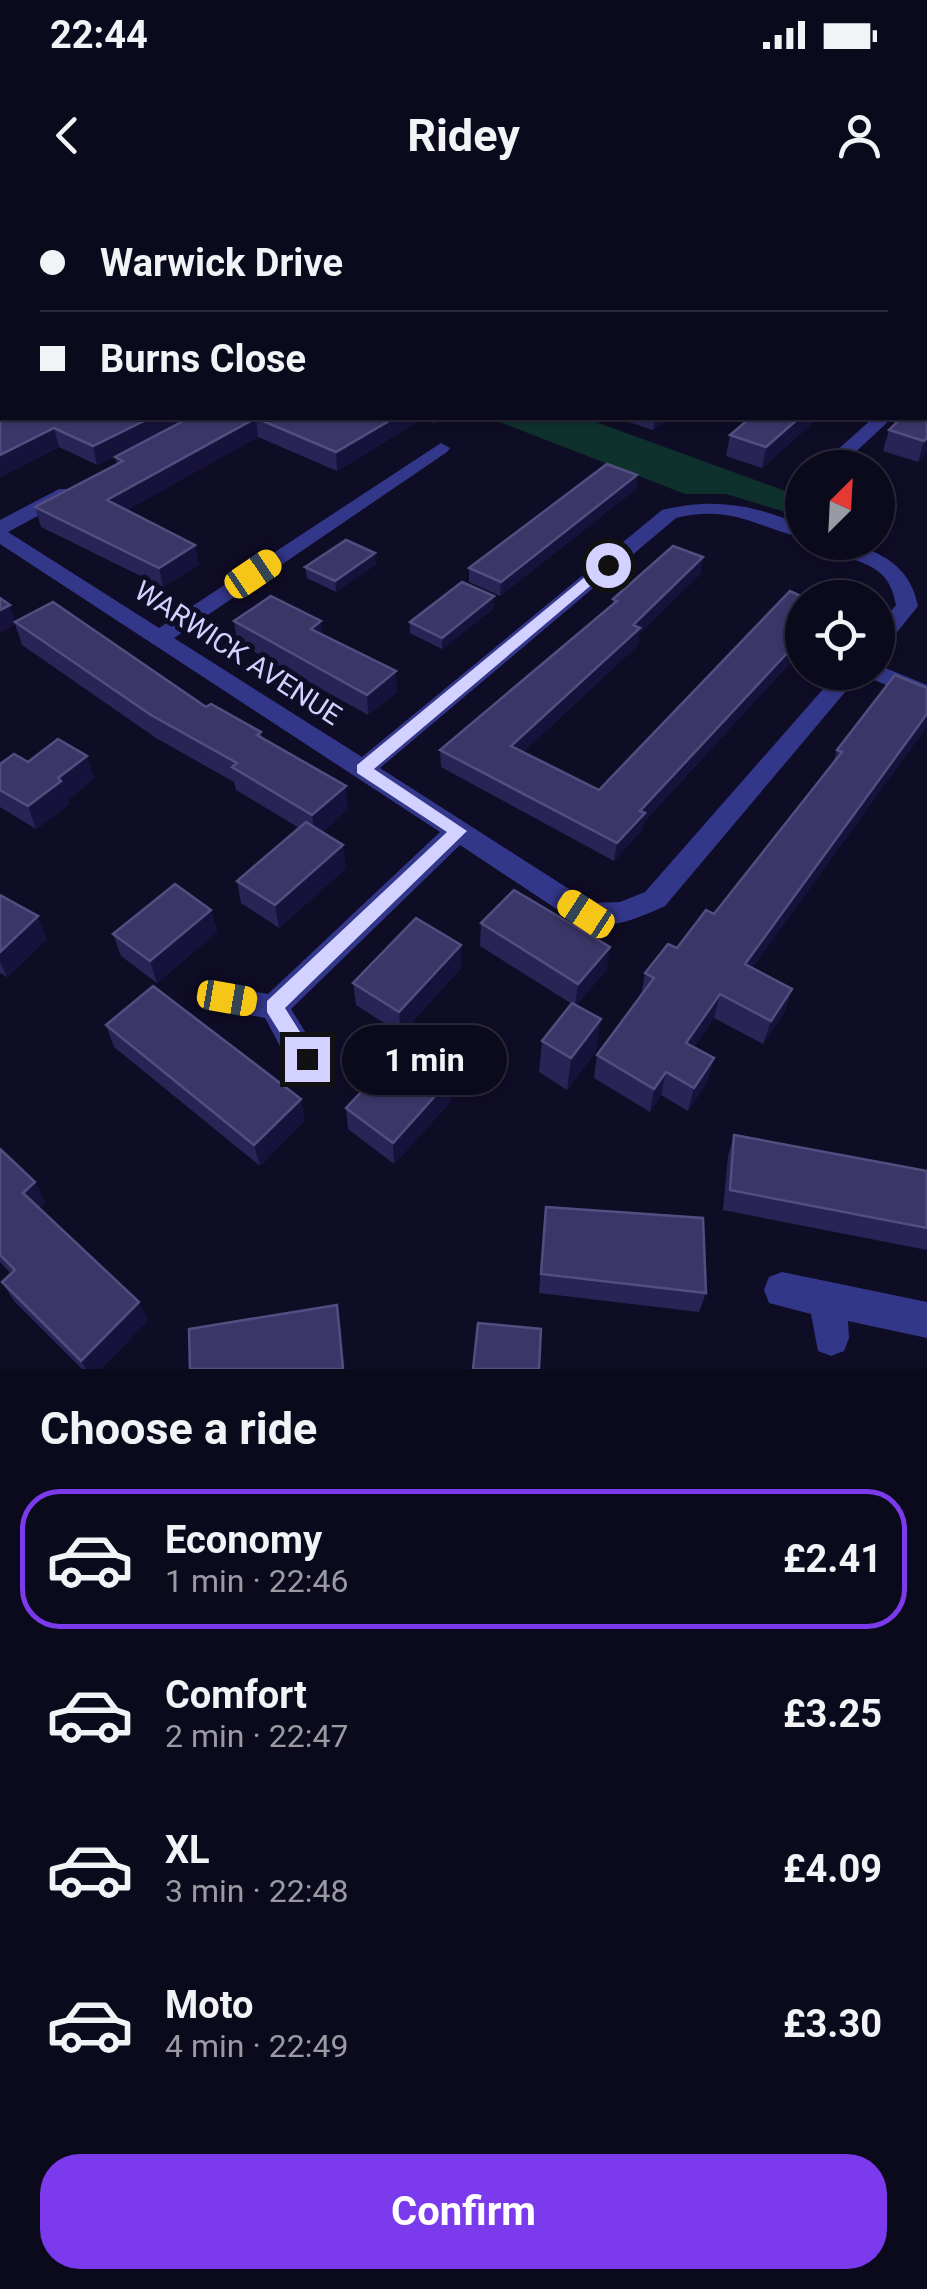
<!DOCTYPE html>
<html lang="en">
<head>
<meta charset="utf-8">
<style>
  :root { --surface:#0b091c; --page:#141225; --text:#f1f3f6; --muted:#9a9aa3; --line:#2b2a3b; --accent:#7c3aed }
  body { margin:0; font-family:Roboto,sans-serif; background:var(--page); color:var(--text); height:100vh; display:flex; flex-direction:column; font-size:38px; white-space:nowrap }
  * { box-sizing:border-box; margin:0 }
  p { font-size:32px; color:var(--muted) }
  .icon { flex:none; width:55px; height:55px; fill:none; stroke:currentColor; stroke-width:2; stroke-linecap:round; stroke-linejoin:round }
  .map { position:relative; height:1169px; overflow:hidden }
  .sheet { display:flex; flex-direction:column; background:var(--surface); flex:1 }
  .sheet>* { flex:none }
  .guide { position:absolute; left:0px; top:0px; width:928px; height:220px; box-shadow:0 2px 8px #0004,0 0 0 2px var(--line); display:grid; align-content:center; height:220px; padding:0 40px; background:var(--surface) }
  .needle { width:65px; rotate:24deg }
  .fabs { position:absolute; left:785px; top:250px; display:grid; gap:20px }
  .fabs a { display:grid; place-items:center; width:110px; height:110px; border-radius:50%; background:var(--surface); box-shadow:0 2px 8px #0004,0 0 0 2px var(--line); font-size:50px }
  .end { position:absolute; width:45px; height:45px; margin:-22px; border:12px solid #d3d1ff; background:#111; box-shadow:0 0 0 5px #111 }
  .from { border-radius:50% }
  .bubble { position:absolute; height:70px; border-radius:35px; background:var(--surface); box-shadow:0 2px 8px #0004,0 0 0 2px var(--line); font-size:32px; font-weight:700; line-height:70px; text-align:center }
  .car { position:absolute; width:30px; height:60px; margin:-30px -15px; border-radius:12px; box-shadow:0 0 8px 2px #0007; background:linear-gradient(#f5c518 24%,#345 0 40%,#f5c518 0 76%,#345 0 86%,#f5c518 0) }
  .guide b { display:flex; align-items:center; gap:35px; height:95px; font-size:38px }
  .guide b+b { border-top:2px solid var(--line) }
  .guide i { width:25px; height:25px; background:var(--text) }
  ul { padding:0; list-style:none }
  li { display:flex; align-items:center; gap:30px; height:140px; margin:0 20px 15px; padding:0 20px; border:5px solid transparent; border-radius:40px }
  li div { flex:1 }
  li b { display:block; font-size:38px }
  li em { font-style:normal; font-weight:700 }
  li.selected { border-color:var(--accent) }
  li>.icon { width:90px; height:90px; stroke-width:1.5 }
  h2 { padding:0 40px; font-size:45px; line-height:120px }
  .cta { display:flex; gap:20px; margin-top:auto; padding:20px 40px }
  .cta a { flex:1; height:115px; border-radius:40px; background:var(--accent); color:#fff; font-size:40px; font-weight:700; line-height:115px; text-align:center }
  .status { display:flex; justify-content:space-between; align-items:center; height:70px; padding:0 50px; background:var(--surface); direction:ltr }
  .status svg { height:28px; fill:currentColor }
  header { display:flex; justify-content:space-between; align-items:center; height:130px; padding:0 40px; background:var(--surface); font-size:45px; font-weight:700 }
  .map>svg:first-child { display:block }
  .green { fill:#0f312d }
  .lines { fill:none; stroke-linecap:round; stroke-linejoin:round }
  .street { fill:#33378a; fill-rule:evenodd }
  .secondary { stroke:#6871ff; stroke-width:25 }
  .wall { fill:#292356 }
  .shaded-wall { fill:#17123b }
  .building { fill:#3b3668; stroke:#534e80; stroke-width:2.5 }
  .route { fill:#d3d1ff }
  .labels { text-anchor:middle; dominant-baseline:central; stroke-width:10; stroke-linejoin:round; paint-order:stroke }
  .street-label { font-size:28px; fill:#d3d1ff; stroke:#0f0c26 }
</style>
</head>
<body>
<div class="status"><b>22:44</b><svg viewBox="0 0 49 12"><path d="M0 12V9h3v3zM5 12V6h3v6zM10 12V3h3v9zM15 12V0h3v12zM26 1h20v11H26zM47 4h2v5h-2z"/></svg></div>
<header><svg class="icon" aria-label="back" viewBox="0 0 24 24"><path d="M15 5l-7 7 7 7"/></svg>Ridey<svg class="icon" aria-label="person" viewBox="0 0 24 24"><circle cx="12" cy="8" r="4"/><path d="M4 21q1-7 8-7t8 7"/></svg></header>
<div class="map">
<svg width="927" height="1169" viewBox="0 0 927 1169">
  <rect width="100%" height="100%" fill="#0f0c26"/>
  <!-- green -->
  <path class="green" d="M 489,218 L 585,218 L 802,297 L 802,317 L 726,294 L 685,294 Z"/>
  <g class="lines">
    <!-- street -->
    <g class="street">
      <path d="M 925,106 L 927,107 L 927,118 L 925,117 Z"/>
      <path d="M 927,172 L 927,184 L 925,184 L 925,173 Z"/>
      <path d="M 873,218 L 892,218 L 846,261 L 834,261 L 834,253 Z"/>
      <path d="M 441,243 L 450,248 L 447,252 L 174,438 L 362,557 L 662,310 C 715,297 753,305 802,325 L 802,338 C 753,325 730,305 676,318 L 380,568 L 591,703 L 620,702 L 645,692 L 838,472 L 862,472 L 665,706 C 636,719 607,732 576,722 L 460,645 L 291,809 L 322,859 L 318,868 C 290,878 277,838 265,818 L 217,808 L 212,799 L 217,790 L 227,787 L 268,794 L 440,632 L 0,344 L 0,320 L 59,289 L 73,289 L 73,297 L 8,332 L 159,428 Z"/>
      <path d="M 819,342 C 863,342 909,357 918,406 L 886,446 L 878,448 L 878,427 L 896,405 C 888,355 849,367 819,342 Z"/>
      <path d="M 878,465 L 927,485 L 927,502 L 867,477 L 864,472 L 878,472 Z"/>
      <path d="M 782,1072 L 927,1102 L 927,1138 L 848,1121 L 849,1138 L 844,1151 L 831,1156 L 818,1151 L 811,1114 L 769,1103 L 764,1090 L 769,1077 Z"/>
    </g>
    <!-- secondary -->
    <path class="secondary" d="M 179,2 L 185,0"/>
  </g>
  <!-- wall -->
  <g class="wall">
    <path d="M 214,0 L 927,0 L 927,28 L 925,35 L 925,2 L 223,2 Z"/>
    <path d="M 0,34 L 2,35 L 2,57 L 0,56 Z"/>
    <path d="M 0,70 L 2,218 L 442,218 L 433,223 L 422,219 L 337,271 L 258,237 L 127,310 L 195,345 L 199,365 L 163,387 L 41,327 L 35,307 L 117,264 L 115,257 L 166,230 L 97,265 L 59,247 L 0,277 Z"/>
    <path d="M 927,192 L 927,252 L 918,262 L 883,251 L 889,230 Z"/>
    <path d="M 617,218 L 670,218 L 653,230 Z"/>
    <path d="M 818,218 L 762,268 L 726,256 L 730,235 Z"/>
    <path d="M 637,275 L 636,289 L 500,396 L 469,382 L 469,368 Z"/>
    <path d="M 703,357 L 700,374 L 639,434 L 638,445 L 523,552 L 599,590 L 802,398 L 802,450 L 644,622 L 642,630 L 614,661 L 441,567 L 440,550 L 612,406 L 613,399 Z"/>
    <path d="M 376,364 L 336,392 L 307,378 L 305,367 Z"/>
    <path d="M 0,398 L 10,405 L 15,422 L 261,532 L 262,538 L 348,609 L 322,632 L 346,668 L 279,728 L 241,703 L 237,681 L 299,628 L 236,590 L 234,582 L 156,538 L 22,445 L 15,424 L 0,433 Z"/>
    <path d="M 494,408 L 442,449 L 410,433 L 410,422 Z"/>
    <path d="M 234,421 L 323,434 L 397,492 L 368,515 L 237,442 Z"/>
    <path d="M 927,488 L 927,526 L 752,768 L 792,789 L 784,813 L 763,844 L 714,818 L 694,847 L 714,858 L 707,882 L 688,911 L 661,895 L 650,912 L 594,878 L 597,855 L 641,796 L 645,773 L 677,748 L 714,714 L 833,564 L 837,550 Z"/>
    <path d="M 87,556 L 94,578 L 68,600 L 69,604 L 36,629 L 0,607 L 0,564 Z"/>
    <path d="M 0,695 L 47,739 L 7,777 L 0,773 Z"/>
    <path d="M 211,710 L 217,732 L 157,783 L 121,756 L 113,734 Z"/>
    <path d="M 481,723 L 607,769 L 576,805 L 596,851 L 567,890 L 539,872 L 542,841 L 572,804 L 480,746 Z"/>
    <path d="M 461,745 L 461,768 L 401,834 L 356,805 L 353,783 Z"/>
    <path d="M 106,825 L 305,920 L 260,966 L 114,847 Z"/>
    <path d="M 452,900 L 394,964 L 348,929 L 346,908 Z"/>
    <path d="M 734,935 L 927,971 L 927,1050 L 723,1010 L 728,956 Z"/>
    <path d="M 0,949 L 46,1002 L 39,1008 L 148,1120 L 101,1169 L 82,1169 L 14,1101 L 2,1082 L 11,1074 L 0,1062 Z"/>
    <path d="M 544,1028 L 706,1093 L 699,1112 L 539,1093 Z"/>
  </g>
  <!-- shaded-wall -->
  <g class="shaded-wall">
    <path d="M 150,218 L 190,218 L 97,265 L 93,246 Z"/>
    <path d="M 256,218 L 258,237 L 112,319 L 107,300 Z"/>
    <path d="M 394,218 L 422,218 L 422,219 L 337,271 L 336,252 Z"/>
    <path d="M 655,218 L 670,218 L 653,230 Z"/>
    <path d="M 799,218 L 818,218 L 762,268 L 766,247 Z"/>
    <path d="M 54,228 L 59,247 L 0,277 L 0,255 Z"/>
    <path d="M 927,238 L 927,252 L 918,262 L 924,241 Z"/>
    <path d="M 637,275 L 636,289 L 500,396 L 501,382 Z"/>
    <path d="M 195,345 L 199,365 L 163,387 L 159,368 Z"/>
    <path d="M 375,353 L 376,364 L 336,392 L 335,381 Z"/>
    <path d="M 703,357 L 700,374 L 639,434 L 638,445 L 510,564 L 511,546 Z"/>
    <path d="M 494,396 L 494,408 L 442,449 L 442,438 Z"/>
    <path d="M 10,405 L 16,424 L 0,433 L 0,410 Z"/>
    <path d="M 321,421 L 323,442 L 311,429 Z"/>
    <path d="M 802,437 L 802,450 L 644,622 L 642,630 L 614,661 L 617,643 L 640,611 Z"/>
    <path d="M 396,471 L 397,492 L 368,515 L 367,495 Z"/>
    <path d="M 927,511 L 927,526 L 738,788 L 745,764 Z"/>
    <path d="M 87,556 L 94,578 L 68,600 L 69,604 L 36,629 L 28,606 L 58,578 Z"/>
    <path d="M 346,586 L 348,609 L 315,638 L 312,615 Z"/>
    <path d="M 343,645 L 346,668 L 279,728 L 275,705 Z"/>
    <path d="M 211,710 L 217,732 L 157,783 L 150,761 Z"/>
    <path d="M 38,716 L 47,739 L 7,777 L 0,761 L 0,752 Z"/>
    <path d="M 461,745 L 461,768 L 401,834 L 399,812 Z"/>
    <path d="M 610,747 L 607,769 L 575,806 L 578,784 Z"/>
    <path d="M 792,789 L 784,813 L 763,844 L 771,821 Z"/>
    <path d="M 720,794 L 714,818 L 681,866 L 686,843 Z"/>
    <path d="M 601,819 L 596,851 L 567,890 L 571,858 Z"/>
    <path d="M 714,858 L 707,882 L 688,911 L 694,888 Z"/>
    <path d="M 666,872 L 661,895 L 650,912 L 654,889 Z"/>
    <path d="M 451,878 L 452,900 L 394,964 L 393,943 Z"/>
    <path d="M 301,899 L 305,920 L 260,966 L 254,945 Z"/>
    <path d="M 35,982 L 46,1002 L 34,1013 L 23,993 Z"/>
    <path d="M 139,1102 L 148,1120 L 101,1169 L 86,1169 L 81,1161 Z"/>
    <path d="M 337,1105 L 342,1132 L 345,1169 L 343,1169 Z"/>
  </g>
  <!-- building -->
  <g class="building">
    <path d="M 251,0 L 927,0 L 927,22 L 925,24 L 925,2 L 260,2 Z"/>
    <path d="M 0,70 L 2,70 L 2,218 L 150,218 L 93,246 L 54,228 L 0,255 Z"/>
    <path d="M 927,192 L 927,238 L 924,241 L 889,230 L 901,218 L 925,218 L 925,194 Z"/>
    <path d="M 189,218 L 394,218 L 336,252 L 256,218 L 107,300 L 195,345 L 159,368 L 35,307 L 123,261 L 115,257 Z"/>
    <path d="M 750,218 L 799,218 L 766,247 L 730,235 Z"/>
    <path d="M 607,264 L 637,275 L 501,382 L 469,368 Z"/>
    <path d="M 346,340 L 375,353 L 335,381 L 305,367 Z"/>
    <path d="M 673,346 L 703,357 L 633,425 L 640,428 L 511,546 L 599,590 L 790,391 L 805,398 L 802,398 L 802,437 L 640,611 L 645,613 L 617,643 L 440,550 L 617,401 L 613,399 Z"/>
    <path d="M 462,382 L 494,396 L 442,438 L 410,422 Z"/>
    <path d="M 271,396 L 321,421 L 311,429 L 396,471 L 367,495 L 234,421 Z"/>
    <path d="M 0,398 L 10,405 L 0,410 Z"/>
    <path d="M 53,402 L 206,507 L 211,504 L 261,532 L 257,535 L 346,586 L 312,615 L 232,567 L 237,563 L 151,515 L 15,422 Z"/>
    <path d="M 895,475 L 927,488 L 927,514 L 745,764 L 792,789 L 771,821 L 720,794 L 686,843 L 714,858 L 694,888 L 666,872 L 654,889 L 597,855 L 654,778 L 645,773 L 668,744 L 677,748 L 706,710 L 714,714 L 842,552 L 837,550 Z"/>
    <path d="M 58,539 L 87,556 L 58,578 L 61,581 L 28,606 L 0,590 L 0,564 L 14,554 L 28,562 Z"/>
    <path d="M 306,622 L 343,645 L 275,705 L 237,681 Z"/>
    <path d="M 175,684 L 211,710 L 150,761 L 113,734 Z"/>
    <path d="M 514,690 L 610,747 L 578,784 L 481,723 Z"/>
    <path d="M 0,695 L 38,716 L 0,752 Z"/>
    <path d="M 416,718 L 461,745 L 399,812 L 353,783 Z"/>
    <path d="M 153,786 L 301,899 L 254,945 L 106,825 Z"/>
    <path d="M 572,803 L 601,819 L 571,858 L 542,841 Z"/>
    <path d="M 405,846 L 451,878 L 393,943 L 346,908 Z"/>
    <path d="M 734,935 L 927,971 L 927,1028 L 730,990 Z"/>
    <path d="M 0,949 L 35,982 L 23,993 L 139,1102 L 81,1161 L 2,1082 L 15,1070 L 0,1055 Z"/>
    <path d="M 546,1007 L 703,1018 L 706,1093 L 541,1074 Z"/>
    <path d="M 337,1105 L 343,1169 L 190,1169 L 189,1129 Z"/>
    <path d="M 478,1123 L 541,1129 L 539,1169 L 473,1169 Z"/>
  </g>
  <!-- route -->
  <path class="route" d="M 603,362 L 615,365 L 374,569 L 467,631 L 285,808 L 317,859 L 314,865 L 300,865 L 267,812 L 267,801 L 447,632 L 357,573 L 357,565 Z"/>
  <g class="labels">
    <!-- street labels -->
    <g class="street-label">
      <text transform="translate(238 453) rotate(33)">WARWICK AVENUE</text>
    </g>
  </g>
</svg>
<div class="fabs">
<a><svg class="needle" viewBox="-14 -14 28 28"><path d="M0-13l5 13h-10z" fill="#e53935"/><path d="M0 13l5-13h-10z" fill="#9a9aa3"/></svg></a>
<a><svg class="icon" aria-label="locate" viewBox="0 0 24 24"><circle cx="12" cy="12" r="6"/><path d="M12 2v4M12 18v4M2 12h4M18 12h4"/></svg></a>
</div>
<i class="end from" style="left:608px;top:365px"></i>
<i class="end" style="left:307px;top:859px"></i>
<div class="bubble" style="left:342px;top:825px;width:165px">1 min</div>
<i class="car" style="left:253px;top:374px;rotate:56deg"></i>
<i class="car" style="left:586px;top:714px;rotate:303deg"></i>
<i class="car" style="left:227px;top:798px;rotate:100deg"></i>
<div class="guide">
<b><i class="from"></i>Warwick Drive</b>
<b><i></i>Burns Close</b>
</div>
</div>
<section class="sheet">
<h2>Choose a ride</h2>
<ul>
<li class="selected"><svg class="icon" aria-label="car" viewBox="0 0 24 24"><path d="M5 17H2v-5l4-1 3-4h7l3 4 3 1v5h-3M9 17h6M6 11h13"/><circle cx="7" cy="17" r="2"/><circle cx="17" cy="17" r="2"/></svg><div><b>Economy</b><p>1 min · 22:46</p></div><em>£2.41</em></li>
<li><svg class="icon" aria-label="car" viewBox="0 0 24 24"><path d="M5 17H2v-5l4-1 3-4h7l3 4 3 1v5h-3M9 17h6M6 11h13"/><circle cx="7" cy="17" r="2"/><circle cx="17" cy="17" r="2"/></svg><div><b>Comfort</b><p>2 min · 22:47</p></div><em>£3.25</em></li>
<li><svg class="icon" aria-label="car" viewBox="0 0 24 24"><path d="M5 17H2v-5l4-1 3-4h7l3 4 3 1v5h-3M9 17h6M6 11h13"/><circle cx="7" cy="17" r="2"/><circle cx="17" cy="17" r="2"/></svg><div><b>XL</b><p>3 min · 22:48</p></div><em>£4.09</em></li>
<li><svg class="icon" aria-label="car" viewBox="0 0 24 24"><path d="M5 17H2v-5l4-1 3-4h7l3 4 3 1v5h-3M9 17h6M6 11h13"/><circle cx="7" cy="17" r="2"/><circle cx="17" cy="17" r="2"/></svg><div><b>Moto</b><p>4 min · 22:49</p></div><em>£3.30</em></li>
</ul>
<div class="cta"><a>Confirm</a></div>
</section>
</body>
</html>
